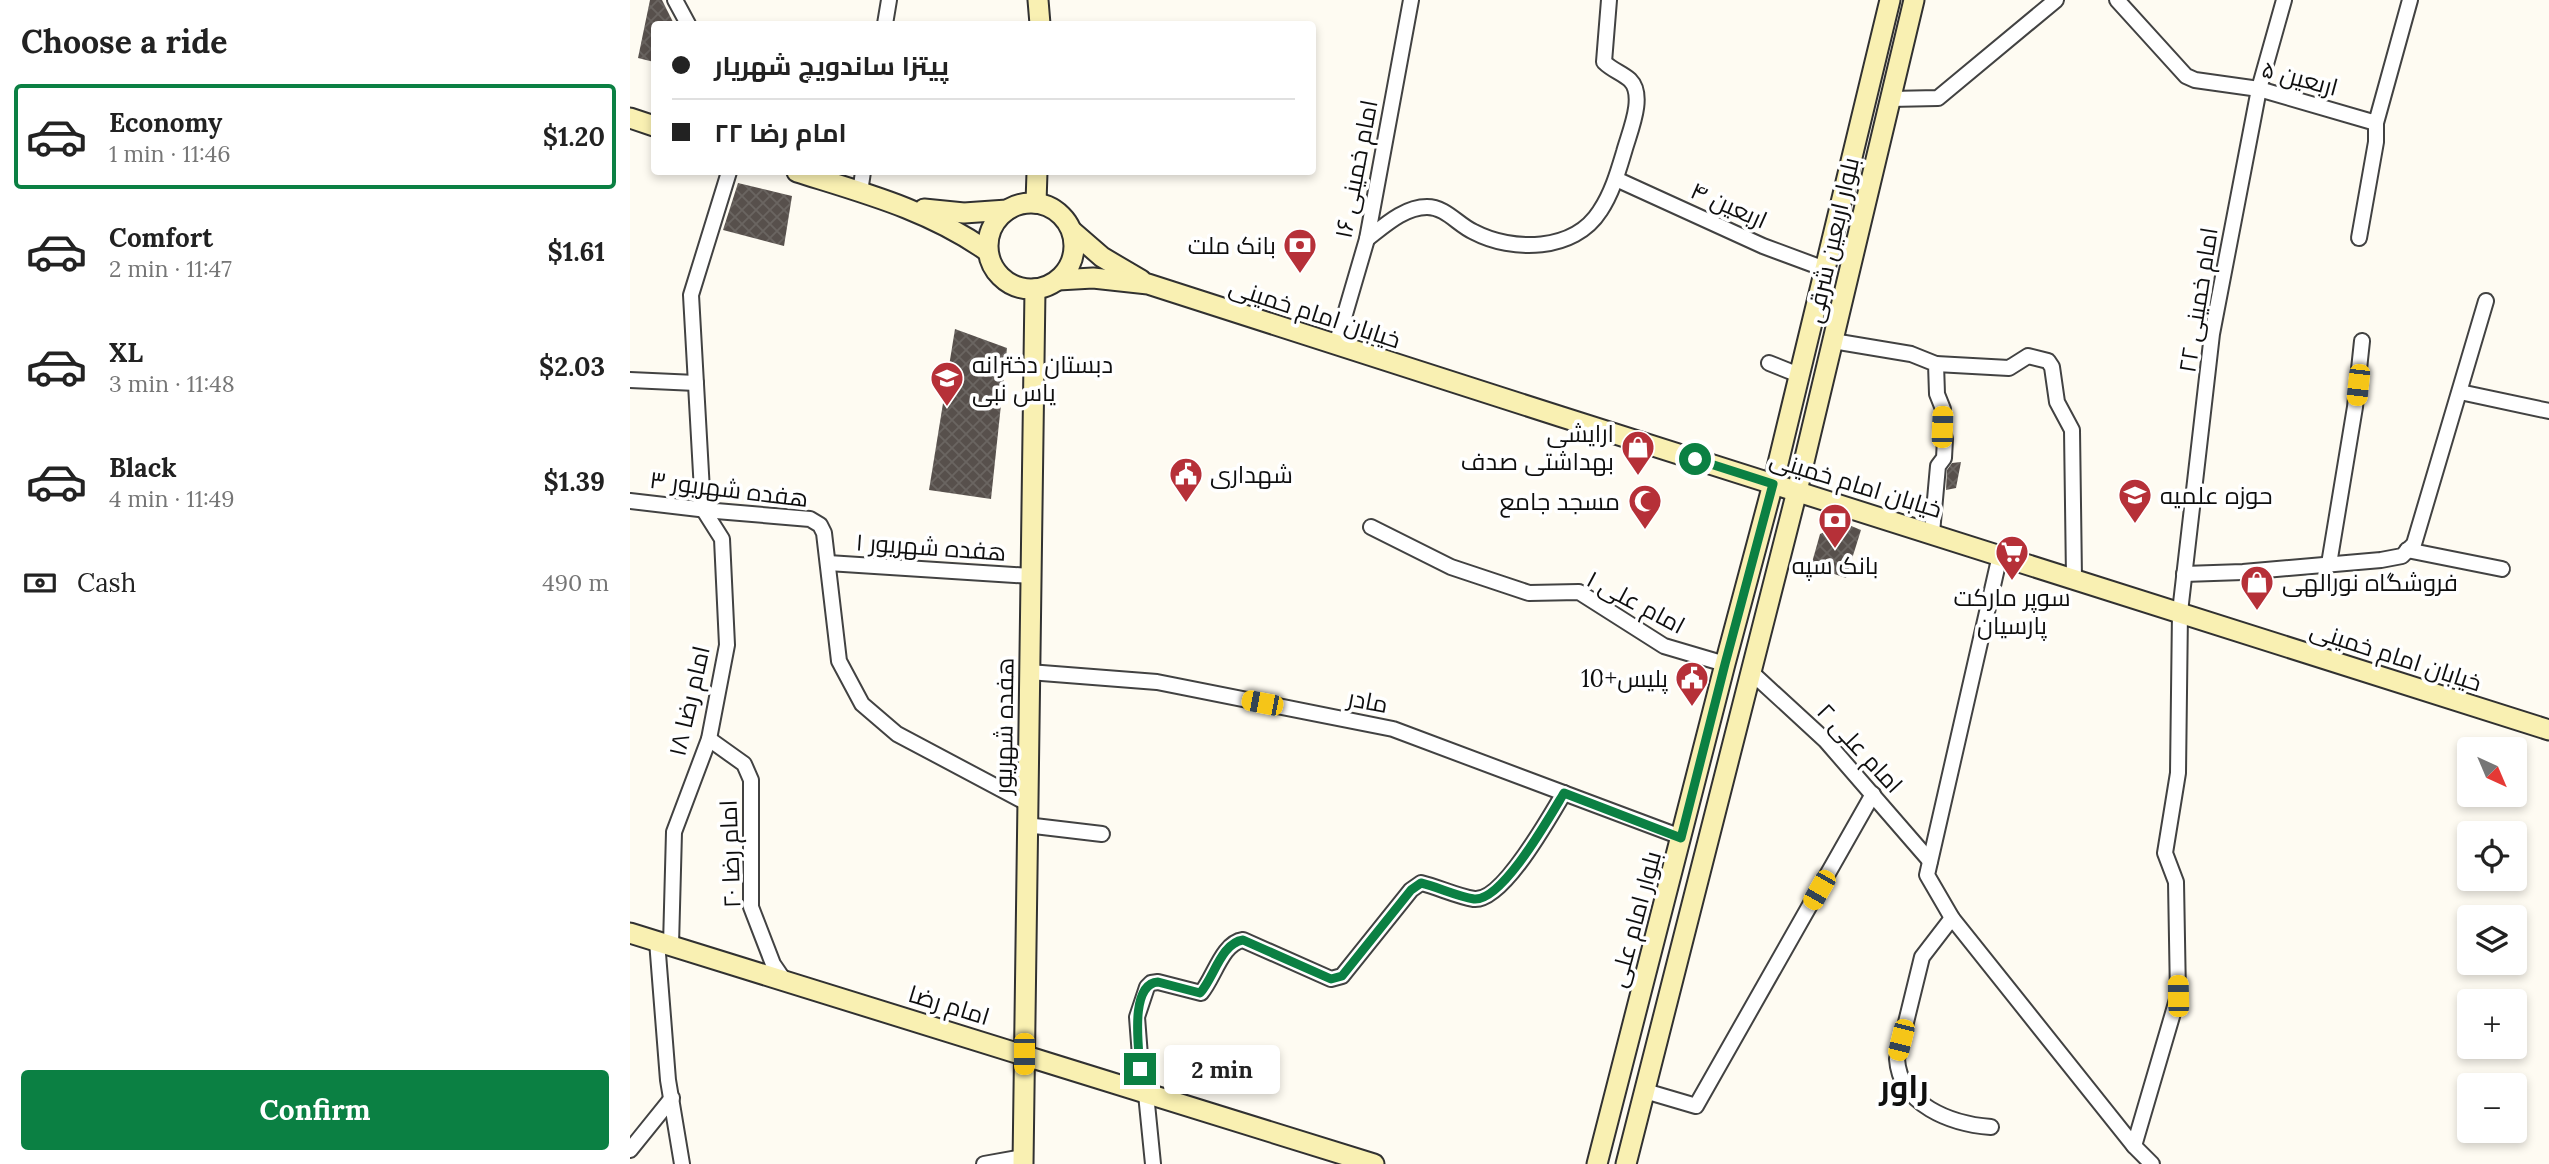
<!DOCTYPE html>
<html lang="en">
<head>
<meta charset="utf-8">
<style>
  :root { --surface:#fff; --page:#f2f2f2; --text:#222; --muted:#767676; --line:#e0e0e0; --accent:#0b8043 }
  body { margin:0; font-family:Lora,Cairo,serif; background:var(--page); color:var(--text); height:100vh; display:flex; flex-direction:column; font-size:26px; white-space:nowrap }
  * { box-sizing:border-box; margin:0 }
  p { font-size:23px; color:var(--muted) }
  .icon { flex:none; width:38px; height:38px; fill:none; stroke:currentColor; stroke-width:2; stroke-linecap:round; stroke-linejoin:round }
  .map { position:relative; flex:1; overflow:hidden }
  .drawer { display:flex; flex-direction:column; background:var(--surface); width:630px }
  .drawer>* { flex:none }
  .top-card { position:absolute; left:21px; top:21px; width:665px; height:154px; border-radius:7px; box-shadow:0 4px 10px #0003; display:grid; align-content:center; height:154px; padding:0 21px; background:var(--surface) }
  .needle { width:46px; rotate:136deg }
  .fabs { position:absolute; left:1827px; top:737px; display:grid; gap:14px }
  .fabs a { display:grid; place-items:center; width:70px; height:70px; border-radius:7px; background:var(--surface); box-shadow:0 4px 10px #0003; font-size:35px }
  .end { position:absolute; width:32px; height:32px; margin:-16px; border:9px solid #0b8043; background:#fff; box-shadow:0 0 0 4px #fff }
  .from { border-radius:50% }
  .bubble { position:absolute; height:49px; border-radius:7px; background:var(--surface); box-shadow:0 4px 10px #0003; font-size:23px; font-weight:700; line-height:49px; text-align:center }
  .car { position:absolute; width:21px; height:42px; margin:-21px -10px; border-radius:9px; box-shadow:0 0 5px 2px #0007; background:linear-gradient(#f5c518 24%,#345 0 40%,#f5c518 0 76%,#345 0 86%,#f5c518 0) }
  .top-card b { display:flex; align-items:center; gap:24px; height:66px; font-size:26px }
  .top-card b+b { border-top:2px solid var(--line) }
  .top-card i { width:18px; height:18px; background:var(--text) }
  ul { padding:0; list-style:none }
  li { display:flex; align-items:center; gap:21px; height:105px; margin:0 14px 10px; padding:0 7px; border:4px solid transparent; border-radius:7px }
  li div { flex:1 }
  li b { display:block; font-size:26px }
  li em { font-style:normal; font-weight:700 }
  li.active { border-color:var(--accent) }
  li>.icon { width:63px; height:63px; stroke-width:1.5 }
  h2 { padding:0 21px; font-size:32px; line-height:84px }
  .pay { display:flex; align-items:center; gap:18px; height:77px; padding:0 21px; font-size:26px }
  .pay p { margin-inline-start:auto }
  .action { display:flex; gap:14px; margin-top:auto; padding:14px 21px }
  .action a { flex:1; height:80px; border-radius:7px; background:var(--accent); color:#fff; font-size:28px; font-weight:700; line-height:80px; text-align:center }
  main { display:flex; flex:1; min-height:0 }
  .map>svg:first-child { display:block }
  .building { fill:url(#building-cross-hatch) }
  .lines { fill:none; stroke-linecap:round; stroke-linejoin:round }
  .street-casing { stroke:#424242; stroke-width:18 }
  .secondary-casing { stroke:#313131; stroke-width:23 }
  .street { stroke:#fff; stroke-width:14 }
  .secondary { stroke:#f9f0b2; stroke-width:19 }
  .route { stroke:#0b8043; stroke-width:9 }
  .labels { text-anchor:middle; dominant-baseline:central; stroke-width:7; stroke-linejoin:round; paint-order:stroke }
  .street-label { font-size:24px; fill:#0f0f0f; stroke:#fff }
  .poi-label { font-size:24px; fill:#0f0f0f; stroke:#fff; text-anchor:end }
  .district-label { font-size:32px; font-weight:bold; fill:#0f0f0f; stroke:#fff }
</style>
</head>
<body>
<main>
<section class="drawer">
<h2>Choose a ride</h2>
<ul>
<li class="active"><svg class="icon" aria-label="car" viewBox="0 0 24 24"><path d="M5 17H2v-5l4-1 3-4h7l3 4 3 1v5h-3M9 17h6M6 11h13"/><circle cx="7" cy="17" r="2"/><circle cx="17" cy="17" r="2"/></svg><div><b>Economy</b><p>1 min · 11:46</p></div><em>$1.20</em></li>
<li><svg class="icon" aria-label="car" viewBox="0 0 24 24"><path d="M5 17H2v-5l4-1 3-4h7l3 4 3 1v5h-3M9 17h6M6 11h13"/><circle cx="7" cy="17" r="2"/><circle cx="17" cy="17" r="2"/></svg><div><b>Comfort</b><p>2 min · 11:47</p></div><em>$1.61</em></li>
<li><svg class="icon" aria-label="car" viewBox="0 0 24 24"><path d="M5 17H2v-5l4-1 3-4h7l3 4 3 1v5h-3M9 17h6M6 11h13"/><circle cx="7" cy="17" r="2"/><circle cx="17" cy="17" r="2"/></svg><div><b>XL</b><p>3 min · 11:48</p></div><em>$2.03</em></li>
<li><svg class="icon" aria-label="car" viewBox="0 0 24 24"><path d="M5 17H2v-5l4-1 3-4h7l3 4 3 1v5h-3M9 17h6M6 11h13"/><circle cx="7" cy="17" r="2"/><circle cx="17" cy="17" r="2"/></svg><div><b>Black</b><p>4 min · 11:49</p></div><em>$1.39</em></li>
</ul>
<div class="pay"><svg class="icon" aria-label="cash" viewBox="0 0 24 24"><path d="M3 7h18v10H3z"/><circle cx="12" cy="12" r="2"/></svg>Cash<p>490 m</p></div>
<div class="action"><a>Confirm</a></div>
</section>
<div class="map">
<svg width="1919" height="1164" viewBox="0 0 1919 1164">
  <defs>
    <pattern id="building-cross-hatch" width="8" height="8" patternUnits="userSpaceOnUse" patternTransform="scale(1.75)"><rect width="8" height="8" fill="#57504c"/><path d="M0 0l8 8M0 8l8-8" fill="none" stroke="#6a6561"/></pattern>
  </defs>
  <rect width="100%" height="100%" fill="#fefbf2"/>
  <!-- building -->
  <g class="building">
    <path d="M 20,0 L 32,0 L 44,24 L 24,24 L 24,62 L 8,58 Z"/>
    <path d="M 108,183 L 162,196 L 154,246 L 93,230 Z"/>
    <path d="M 325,329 L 377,348 L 361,499 L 299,490 Z"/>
    <path d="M 1331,462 L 1326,488 L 1316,490 L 1317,470 L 1322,463 Z"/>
    <path d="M 1214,523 L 1231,530 L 1216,578 L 1181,566 L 1190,534 Z"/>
  </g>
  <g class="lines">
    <defs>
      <g id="street">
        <path d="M 45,0 L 58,24"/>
        <path d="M 1487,0 L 1556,76 L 1565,80 L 1629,89 L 1746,123 L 1780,0"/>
        <path d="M 255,24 L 259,0"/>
        <path d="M 1260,99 L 1308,98 L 1426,0"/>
        <path d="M 986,179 L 1133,246 L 1195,269"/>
        <path d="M 230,192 L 233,172"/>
        <path d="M 1729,238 L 1746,142 L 1746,123"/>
        <path d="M 737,239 C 754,226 774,207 797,207 C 816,207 828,225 844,232 C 882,252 944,252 970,211 C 982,193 988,172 994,152 C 999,133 1016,96 1000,80 C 992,73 982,70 974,62 L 979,0"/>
        <path d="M 1203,341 L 1281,354 L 1306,364 L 1307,394 L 1313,409 L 1312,427 L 1315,439 L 1314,458 L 1308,466 L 1302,533"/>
        <path d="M 706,345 L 737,239 L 781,0"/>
        <path d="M 1139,363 L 1169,375"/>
        <path d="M 1306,364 L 1379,368 L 1398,356 L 1418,361 L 1422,367 L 1427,402 L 1442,430 L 1444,578"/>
        <path d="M 0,380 L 66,383"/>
        <path d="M 1830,392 L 1919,411"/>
        <path d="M 0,501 L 86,511 L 180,519 L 190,525 L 194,533 L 209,661 L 232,704 L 267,734 L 397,803"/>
        <path d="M 741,527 L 821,567 L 899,593 L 949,592 L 1034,646 L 1095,664"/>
        <path d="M 1777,550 L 1872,569"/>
        <path d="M 1370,555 L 1297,875 L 1322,918 L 1504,1146 L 1522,1164"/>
        <path d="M 198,563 L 401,576"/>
        <path d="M 1699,564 L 1725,407 L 1732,341"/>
        <path d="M 1554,574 L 1613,572 L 1751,560 L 1772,556 L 1784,544 L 1856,301"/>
        <path d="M 399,672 L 527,682 L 763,729 L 1051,837"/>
        <path d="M 1121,672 L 1195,740 L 1300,861"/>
        <path d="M 79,739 L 114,764 L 121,780 L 121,907 L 143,964 L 154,980"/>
        <path d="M 396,825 L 472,834"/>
        <path d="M 1322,918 L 1292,957 L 1267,1059 C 1270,1105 1321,1124 1361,1127"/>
        <path d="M 27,941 L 38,1080 L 52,1164"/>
        <path d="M 41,945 L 44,832 L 79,739 L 97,645 L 92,539 L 73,509 L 61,295 L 99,172"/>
        <path d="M 1015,1091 L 1066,1106 L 1243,794"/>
        <path d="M 1504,1146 L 1548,996 L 1546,882 L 1535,853 L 1548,773 L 1550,612 L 1582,334 L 1629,89 L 1654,0"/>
        <path d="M 0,1150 L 42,1098"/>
        <path d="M 354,1164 L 393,1157"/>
        <path d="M 523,1164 L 516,1094 L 511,1069 L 507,1017 L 517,987 L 521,983 L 528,982 L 571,993 C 584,978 592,943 613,940 L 701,979 L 712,976 L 781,890 L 791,883 C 808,887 826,896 844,899 C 873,902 920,816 934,793"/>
      </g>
      <g id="secondary">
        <path d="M 408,0 L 410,24"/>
        <path d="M 0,118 L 24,126"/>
        <path d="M 167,172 C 234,193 299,210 357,251"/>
        <circle cx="401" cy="246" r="43"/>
        <path d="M 406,203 L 407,172"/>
        <path d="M 294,209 L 334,213 L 377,210"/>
        <path d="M 442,231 L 472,257 L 511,280"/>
        <path d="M 428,280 L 463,278 L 518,284 C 984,436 1453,580 1919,730"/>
        <path d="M 0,933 L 744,1164"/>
        <path d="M 393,1164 L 405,289"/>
        <path d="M 967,1164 L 1095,664 L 1143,484 L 1260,0"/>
        <path d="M 996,1164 L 1167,491 L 1284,0"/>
      </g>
    </defs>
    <!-- street casing -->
    <use href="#street" class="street-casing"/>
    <!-- secondary casing -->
    <use href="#secondary" class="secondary-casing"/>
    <!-- street -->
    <use href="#street" class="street"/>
    <!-- secondary -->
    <use href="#secondary" class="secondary"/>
  </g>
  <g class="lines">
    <!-- route -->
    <path class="route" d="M 510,1069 C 509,1049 499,984 528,982 L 570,993 C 584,978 591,943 613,940 L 701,979 L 712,976 L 781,890 L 791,883 C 808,887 826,896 844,899 C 872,902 920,816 934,793 L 1051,838 L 1095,664 L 1143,484 L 1065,459"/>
  </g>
  <!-- icons -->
  <defs>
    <symbol id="bank-pin" viewBox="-11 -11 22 30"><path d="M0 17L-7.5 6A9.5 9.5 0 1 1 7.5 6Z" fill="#b63038" stroke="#fff"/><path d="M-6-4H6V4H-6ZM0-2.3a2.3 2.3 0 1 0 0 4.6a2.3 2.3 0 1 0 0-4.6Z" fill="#fff"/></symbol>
    <symbol id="school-pin" viewBox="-11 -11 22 30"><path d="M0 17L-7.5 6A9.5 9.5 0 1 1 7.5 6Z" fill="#b63038" stroke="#fff"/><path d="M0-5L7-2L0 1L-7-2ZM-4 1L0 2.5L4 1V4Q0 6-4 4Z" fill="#fff"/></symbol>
    <symbol id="shop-pin" viewBox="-11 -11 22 30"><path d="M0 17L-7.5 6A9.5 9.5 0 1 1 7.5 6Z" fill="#b63038" stroke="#fff"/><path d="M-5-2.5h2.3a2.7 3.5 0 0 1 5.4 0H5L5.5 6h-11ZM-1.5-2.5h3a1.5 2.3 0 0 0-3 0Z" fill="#fff"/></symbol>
    <symbol id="civic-pin" viewBox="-11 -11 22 30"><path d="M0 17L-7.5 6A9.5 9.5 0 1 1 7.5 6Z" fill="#b63038" stroke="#fff"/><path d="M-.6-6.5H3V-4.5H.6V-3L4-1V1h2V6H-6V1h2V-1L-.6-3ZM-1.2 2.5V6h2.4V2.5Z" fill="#fff"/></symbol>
    <symbol id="mosque-pin" viewBox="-11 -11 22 30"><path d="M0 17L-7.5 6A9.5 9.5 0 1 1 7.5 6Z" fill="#b63038" stroke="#fff"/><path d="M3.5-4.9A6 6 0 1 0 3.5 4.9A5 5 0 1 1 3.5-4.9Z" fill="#fff"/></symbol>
    <symbol id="supermarket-pin" viewBox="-11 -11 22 30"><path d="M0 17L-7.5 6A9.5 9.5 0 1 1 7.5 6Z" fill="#b63038" stroke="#fff"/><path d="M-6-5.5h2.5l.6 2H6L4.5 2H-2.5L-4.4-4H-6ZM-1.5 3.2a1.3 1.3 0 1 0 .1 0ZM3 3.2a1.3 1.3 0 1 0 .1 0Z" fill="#fff"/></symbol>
  </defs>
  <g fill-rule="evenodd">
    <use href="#bank-pin" x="651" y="226" width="38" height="52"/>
    <use href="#school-pin" x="298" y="359" width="38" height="52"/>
    <use href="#shop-pin" x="989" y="428" width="38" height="52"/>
    <use href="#civic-pin" x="537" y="455" width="38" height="52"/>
    <use href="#school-pin" x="1486" y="476" width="38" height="52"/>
    <use href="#mosque-pin" x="996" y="482" width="38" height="52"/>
    <use href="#bank-pin" x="1186" y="501" width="38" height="52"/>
    <use href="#supermarket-pin" x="1363" y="533" width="38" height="52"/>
    <use href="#shop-pin" x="1608" y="563" width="38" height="52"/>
    <use href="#civic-pin" x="1043" y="659" width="38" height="52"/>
  </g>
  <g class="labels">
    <!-- street labels -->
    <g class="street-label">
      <text transform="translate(1670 78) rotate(15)">اربعین ۵</text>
      <text transform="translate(726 169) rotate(-79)">امام خمینی ۱۶</text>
      <text transform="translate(1099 205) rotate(24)">اربعین ۴</text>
      <text transform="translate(1202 240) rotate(-77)">بلوار اربعین شرقی</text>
      <text transform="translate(1568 300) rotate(-81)">امام خمینی ۲۲</text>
      <text transform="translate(685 313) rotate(18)">خیابان امام خمینی</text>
      <text transform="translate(1226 484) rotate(17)">خیابان امام خمینی</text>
      <text transform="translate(99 489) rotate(7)">هفده شهریور ۳</text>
      <text transform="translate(301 547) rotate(4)">هفده شهریور ۱</text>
      <text transform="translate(1006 602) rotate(28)">امام علی ۱</text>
      <text transform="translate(1766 656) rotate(18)">خیابان امام خمینی</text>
      <text transform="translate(59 701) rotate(-77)">امام رضا ۱۸</text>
      <text transform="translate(738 701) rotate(11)">مادر</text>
      <text transform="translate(374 726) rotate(-89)">هفده شهریور</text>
      <text transform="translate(1230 748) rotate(47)">امام علی ۲</text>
      <text transform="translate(100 854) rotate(-92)">امام رضا ۲۰</text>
      <text transform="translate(1005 919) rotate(-75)">بلوار امام علی</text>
      <text transform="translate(319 1005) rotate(17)">امام رضا</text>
    </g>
    <!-- poi labels -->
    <g class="poi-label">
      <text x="646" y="245">بانک ملت</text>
      <text x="342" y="364" text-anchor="start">دبستان دخترانه<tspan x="342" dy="28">یاس نبی</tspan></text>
      <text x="984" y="433">ارایشی<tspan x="984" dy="28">بهداشتی صدف</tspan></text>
      <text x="580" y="474" text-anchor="start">شهداری</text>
      <text x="1530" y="495" text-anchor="start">حوزه علمیه</text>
      <text x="990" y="501">مسجد جامع</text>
      <text x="1205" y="565" text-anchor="middle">بانک سپه</text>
      <text x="1652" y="582" text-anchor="start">فروشگاه نورالهی</text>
      <text x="1382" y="597" text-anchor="middle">سوپر مارکت<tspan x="1382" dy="28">پارسیان</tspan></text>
      <text x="1038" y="678">پلیس+10</text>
    </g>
    <!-- district labels -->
    <g class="district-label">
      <text x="1274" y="1086">راور</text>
    </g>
  </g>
</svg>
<div class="fabs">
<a><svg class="needle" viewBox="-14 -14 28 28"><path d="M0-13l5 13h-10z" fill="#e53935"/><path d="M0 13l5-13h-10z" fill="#767676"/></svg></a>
<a><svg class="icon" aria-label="locate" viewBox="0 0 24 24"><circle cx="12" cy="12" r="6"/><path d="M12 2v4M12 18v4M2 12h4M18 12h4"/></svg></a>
<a><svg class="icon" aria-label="layers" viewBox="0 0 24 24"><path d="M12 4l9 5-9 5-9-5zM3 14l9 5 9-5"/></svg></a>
<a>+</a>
<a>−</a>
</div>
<i class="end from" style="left:1065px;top:459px"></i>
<i class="end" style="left:510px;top:1069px"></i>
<div class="bubble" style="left:534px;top:1045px;width:116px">2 min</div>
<i class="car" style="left:1728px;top:385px;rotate:186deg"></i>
<i class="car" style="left:1312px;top:427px;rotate:2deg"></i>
<i class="car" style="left:632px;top:703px;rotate:281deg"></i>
<i class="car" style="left:1189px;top:890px;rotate:210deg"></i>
<i class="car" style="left:1548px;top:996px;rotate:359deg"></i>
<i class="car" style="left:1271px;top:1040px;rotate:194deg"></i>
<i class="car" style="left:394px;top:1054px;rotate:180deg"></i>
<div class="top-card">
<b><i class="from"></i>پیتزا ساندویچ شهریار</b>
<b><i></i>امام رضا ۲۲</b>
</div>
</div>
</main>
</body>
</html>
